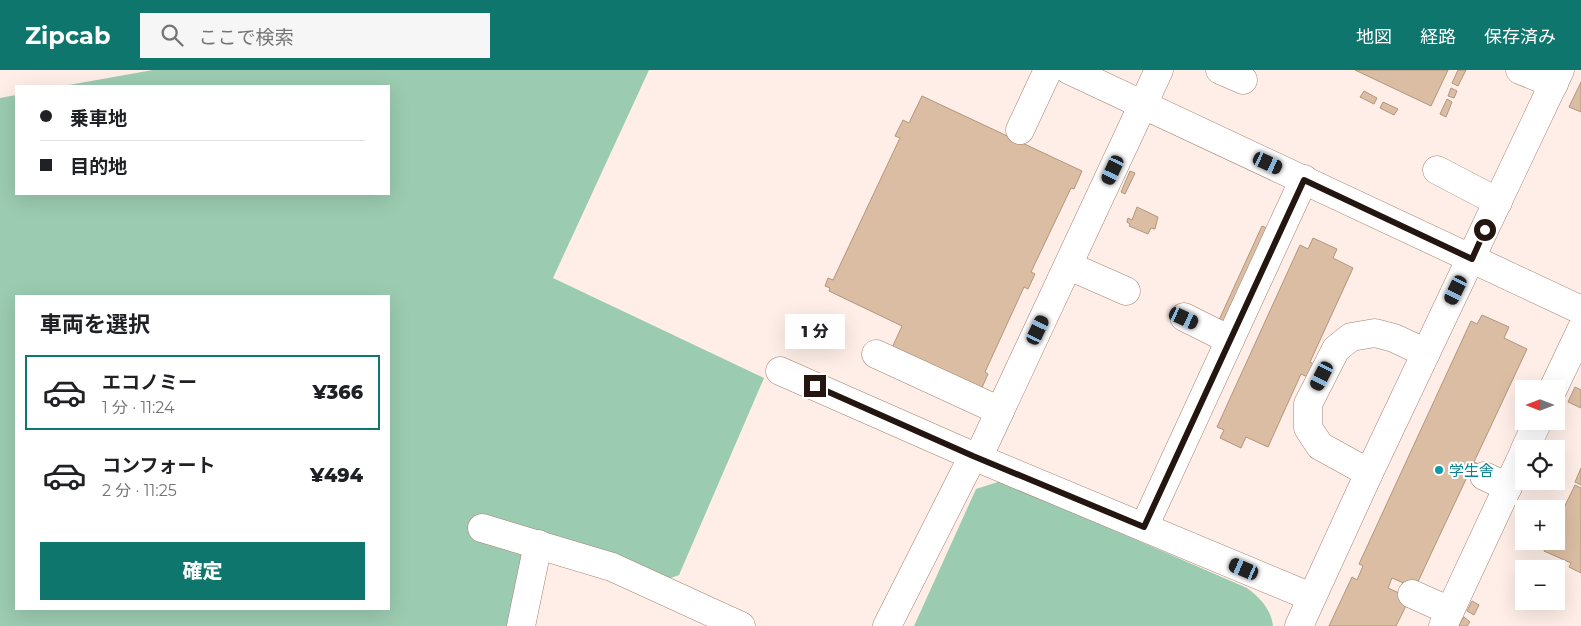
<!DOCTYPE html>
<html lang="ja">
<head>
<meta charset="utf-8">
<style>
  :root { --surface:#fff; --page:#f6f6f6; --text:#202124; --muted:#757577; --line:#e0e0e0; --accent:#0f766e }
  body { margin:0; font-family:Montserrat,"Noto Sans JP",sans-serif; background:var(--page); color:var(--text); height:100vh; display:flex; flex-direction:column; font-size:19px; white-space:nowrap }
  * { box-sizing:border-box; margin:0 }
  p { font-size:16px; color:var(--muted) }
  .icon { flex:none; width:28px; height:28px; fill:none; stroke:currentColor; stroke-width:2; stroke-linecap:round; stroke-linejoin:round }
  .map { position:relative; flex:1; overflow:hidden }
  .details { position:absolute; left:15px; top:225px; width:375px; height:315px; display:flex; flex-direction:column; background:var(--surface); border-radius:0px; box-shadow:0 5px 20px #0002 }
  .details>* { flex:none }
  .banner { position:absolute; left:15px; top:15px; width:375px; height:110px; border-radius:0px; box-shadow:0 5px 20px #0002; display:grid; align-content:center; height:110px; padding:0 25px; background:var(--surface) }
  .needle { width:32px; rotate:270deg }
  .tools { position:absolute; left:1515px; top:310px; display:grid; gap:10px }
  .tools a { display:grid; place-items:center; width:50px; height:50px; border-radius:0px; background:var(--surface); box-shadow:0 5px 20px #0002; font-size:25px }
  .end { position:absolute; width:22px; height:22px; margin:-11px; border:6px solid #23150f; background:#fff; box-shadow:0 0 0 2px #fff }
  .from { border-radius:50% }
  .bubble { position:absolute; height:35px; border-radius:0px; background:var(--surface); box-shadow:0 5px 20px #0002; font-size:16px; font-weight:800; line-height:35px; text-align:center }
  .car { position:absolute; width:15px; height:30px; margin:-15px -8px; border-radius:6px; box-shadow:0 0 4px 1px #0007; background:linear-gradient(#222 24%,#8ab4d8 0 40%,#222 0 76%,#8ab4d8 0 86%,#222 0) }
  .banner b { display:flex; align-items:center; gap:18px; height:48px; font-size:19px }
  .banner b+b { border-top:1px solid var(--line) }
  .banner i { width:12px; height:12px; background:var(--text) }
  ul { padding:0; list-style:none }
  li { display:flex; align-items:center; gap:15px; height:75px; margin:0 10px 8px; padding:0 15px; border:2px solid transparent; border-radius:0px }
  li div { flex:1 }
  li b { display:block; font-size:19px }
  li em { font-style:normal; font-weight:800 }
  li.current { border-color:var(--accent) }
  li>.icon { width:45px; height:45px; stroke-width:1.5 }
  h2 { padding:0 25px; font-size:22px; line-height:60px }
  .primary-button { display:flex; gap:10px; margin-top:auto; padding:10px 25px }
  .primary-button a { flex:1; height:58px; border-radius:0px; background:var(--accent); color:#fff; font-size:20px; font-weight:800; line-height:58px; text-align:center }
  header { display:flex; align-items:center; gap:30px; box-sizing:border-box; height:70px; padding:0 25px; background:var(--accent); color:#fff }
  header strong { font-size:24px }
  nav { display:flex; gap:28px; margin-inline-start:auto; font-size:18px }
  .search { width:350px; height:45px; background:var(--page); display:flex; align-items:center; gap:12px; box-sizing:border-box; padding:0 18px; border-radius:0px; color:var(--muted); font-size:19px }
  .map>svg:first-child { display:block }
  .green { fill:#9bcbb0; fill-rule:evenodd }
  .building { fill:#dabda2; stroke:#b2967b }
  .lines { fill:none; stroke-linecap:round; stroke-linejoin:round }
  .minor-casing { stroke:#a58272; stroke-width:29 }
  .minor { stroke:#fff; stroke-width:28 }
  .route { stroke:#23150f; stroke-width:6 }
  .culture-dot { fill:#0f9aa8; stroke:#fff; stroke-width:2 }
  .labels { text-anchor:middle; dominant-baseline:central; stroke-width:4; stroke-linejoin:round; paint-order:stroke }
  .culture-label { font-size:15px; fill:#0d838f; stroke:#fff; text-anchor:start }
</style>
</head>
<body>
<header>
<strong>Zipcab</strong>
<div class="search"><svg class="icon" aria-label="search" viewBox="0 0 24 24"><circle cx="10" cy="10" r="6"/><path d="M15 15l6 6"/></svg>ここで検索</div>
<nav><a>地図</a><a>経路</a><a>保存済み</a></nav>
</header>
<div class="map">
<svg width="1581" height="556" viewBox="0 0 1581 556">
  <rect width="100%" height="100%" fill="#feeee7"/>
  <!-- green -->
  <g class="green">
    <path d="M 153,0 L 649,0 L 553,208 L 764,308 L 679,505 L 668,509 L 588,475 L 526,461 L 509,556 L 0,556 L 0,28 L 16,25 L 16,124 L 389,124 L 389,16 L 63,16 ZM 16,226 L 389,226 L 389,539 L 16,539 Z"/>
    <path d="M 1001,411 L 1247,518 C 1260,528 1271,539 1273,556 L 914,556 L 976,419 Z"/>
  </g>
  <!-- building -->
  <g class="building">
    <path d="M 1355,0 L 1448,0 L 1431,36 Z"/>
    <path d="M 1458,0 L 1466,0 L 1458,16 L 1452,13 Z"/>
    <path d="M 1581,12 L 1581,42 L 1569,37 Z"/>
    <path d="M 1451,18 L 1457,21 L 1454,28 L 1448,26 Z"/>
    <path d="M 1364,21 L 1377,28 L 1374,34 L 1360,27 Z"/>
    <path d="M 922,26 L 1082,101 L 1074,119 L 1071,118 L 1031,202 L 1035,204 L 1028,219 L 1024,217 L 985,302 L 988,304 L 980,322 L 891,280 L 902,256 L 829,221 L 830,218 L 825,216 L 828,208 L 833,210 L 900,68 L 895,66 L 903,50 L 909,53 Z"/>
    <path d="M 1447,29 L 1452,32 L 1446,47 L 1440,44 Z"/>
    <path d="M 1383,32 L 1398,39 L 1394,45 L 1380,38 Z"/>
    <path d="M 1130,101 L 1135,103 L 1125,124 L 1121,122 Z"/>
    <path d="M 1137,137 L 1158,147 L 1155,159 L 1151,158 L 1148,164 L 1129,156 L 1130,154 L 1127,152 L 1128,148 L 1132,150 Z"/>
    <path d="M 1262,156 L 1271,160 L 1228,255 L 1219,250 Z"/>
    <path d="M 1313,168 L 1337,179 L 1333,188 L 1353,198 L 1310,292 L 1330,302 L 1325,315 L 1301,304 L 1268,377 L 1246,367 L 1241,378 L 1220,368 L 1224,360 L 1217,357 L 1300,175 L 1308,179 Z"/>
    <path d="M 1482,245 L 1509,257 L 1504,268 L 1527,279 L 1474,392 L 1478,394 L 1471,409 L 1467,407 L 1415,518 L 1392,508 L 1388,518 L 1410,528 L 1396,556 L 1329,556 L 1352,507 L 1357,510 L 1363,496 L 1359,494 L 1471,251 L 1477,254 Z"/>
    <path d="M 1575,317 L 1581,320 L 1581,338 L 1568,332 Z"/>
    <path d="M 1581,398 L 1581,415 L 1575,412 Z"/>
    <path d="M 1575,415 L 1581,418 L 1581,503 L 1569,497 L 1571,493 L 1544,481 L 1548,471 L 1556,471 L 1556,454 Z"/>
    <path d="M 1472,531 L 1479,535 L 1474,545 L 1467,541 Z"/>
    <path d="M 1464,547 L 1470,552 L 1467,556 L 1458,556 Z"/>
  </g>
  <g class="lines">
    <defs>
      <g id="minor">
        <path d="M 1069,0 L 1581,240"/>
        <path d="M 1220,0 L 1243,10"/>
        <path d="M 1520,0 L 1554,14"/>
        <path d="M 1020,60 L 1048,0"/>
        <path d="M 1437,100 L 1498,132"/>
        <path d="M 1069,196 L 1126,221"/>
        <path d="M 1184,247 L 1230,270"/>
        <path d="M 876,284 L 1000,341"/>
        <path d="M 780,301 L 973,386 L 1311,527"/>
        <path d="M 1553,319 L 1581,260"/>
        <path d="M 1525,379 L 1538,351"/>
        <path d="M 978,388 L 1159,0"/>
        <path d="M 1369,403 L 1320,376 L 1308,358 L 1308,334 L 1336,279 L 1351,267 L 1375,263 L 1394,268 L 1426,283"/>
        <path d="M 1484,406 L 1508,417"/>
        <path d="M 1144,457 L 1304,109"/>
        <path d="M 482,458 L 612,497 L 741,556"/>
        <path d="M 1412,524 L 1450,541"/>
        <path d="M 521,556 L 538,474"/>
        <path d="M 887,556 L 973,386"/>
        <path d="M 1299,556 L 1369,403 L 1560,0"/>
        <path d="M 1443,556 L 1524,382"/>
      </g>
    </defs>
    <!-- minor casing -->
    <use href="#minor" class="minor-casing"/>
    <!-- minor -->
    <use href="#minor" class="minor"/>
  </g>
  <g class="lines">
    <!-- route -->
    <path class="route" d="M 815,316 L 973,386 L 1144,457 L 1304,110 L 1472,189 L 1485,160"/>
  </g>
  <!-- markers -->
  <circle class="culture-dot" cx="1439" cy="400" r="5"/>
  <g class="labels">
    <!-- culture labels -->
    <g class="culture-label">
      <text x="1449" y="400">学生舎</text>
    </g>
  </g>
</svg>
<div class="tools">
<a><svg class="needle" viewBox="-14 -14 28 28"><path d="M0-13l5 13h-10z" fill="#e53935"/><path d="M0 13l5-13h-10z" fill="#757577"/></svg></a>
<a><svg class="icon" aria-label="locate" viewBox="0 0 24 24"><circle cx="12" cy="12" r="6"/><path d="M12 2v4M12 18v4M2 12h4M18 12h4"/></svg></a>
<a>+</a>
<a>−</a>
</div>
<i class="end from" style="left:1485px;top:160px"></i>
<i class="end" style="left:815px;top:316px"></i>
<div class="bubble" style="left:785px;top:244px;width:60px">1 分</div>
<i class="car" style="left:1268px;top:93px;rotate:115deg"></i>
<i class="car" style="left:1113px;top:100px;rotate:205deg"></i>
<i class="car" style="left:1456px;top:220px;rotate:206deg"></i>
<i class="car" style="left:1184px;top:248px;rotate:115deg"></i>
<i class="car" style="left:1038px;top:260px;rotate:25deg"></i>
<i class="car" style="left:1322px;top:306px;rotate:207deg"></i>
<i class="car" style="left:1244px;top:499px;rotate:293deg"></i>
<div class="banner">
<b><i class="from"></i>乗車地</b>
<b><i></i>目的地</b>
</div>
<section class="details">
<h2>車両を選択</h2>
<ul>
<li class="current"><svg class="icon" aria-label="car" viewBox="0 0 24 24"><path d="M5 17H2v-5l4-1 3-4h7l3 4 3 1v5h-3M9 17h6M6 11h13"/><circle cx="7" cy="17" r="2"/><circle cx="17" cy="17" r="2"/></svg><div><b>エコノミー</b><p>1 分 · 11:24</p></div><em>¥366</em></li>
<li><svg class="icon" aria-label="car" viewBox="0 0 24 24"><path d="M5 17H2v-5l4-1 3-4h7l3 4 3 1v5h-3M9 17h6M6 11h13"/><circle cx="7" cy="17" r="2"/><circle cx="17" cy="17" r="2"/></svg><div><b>コンフォート</b><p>2 分 · 11:25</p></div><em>¥494</em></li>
</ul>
<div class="primary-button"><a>確定</a></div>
</section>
</div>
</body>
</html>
